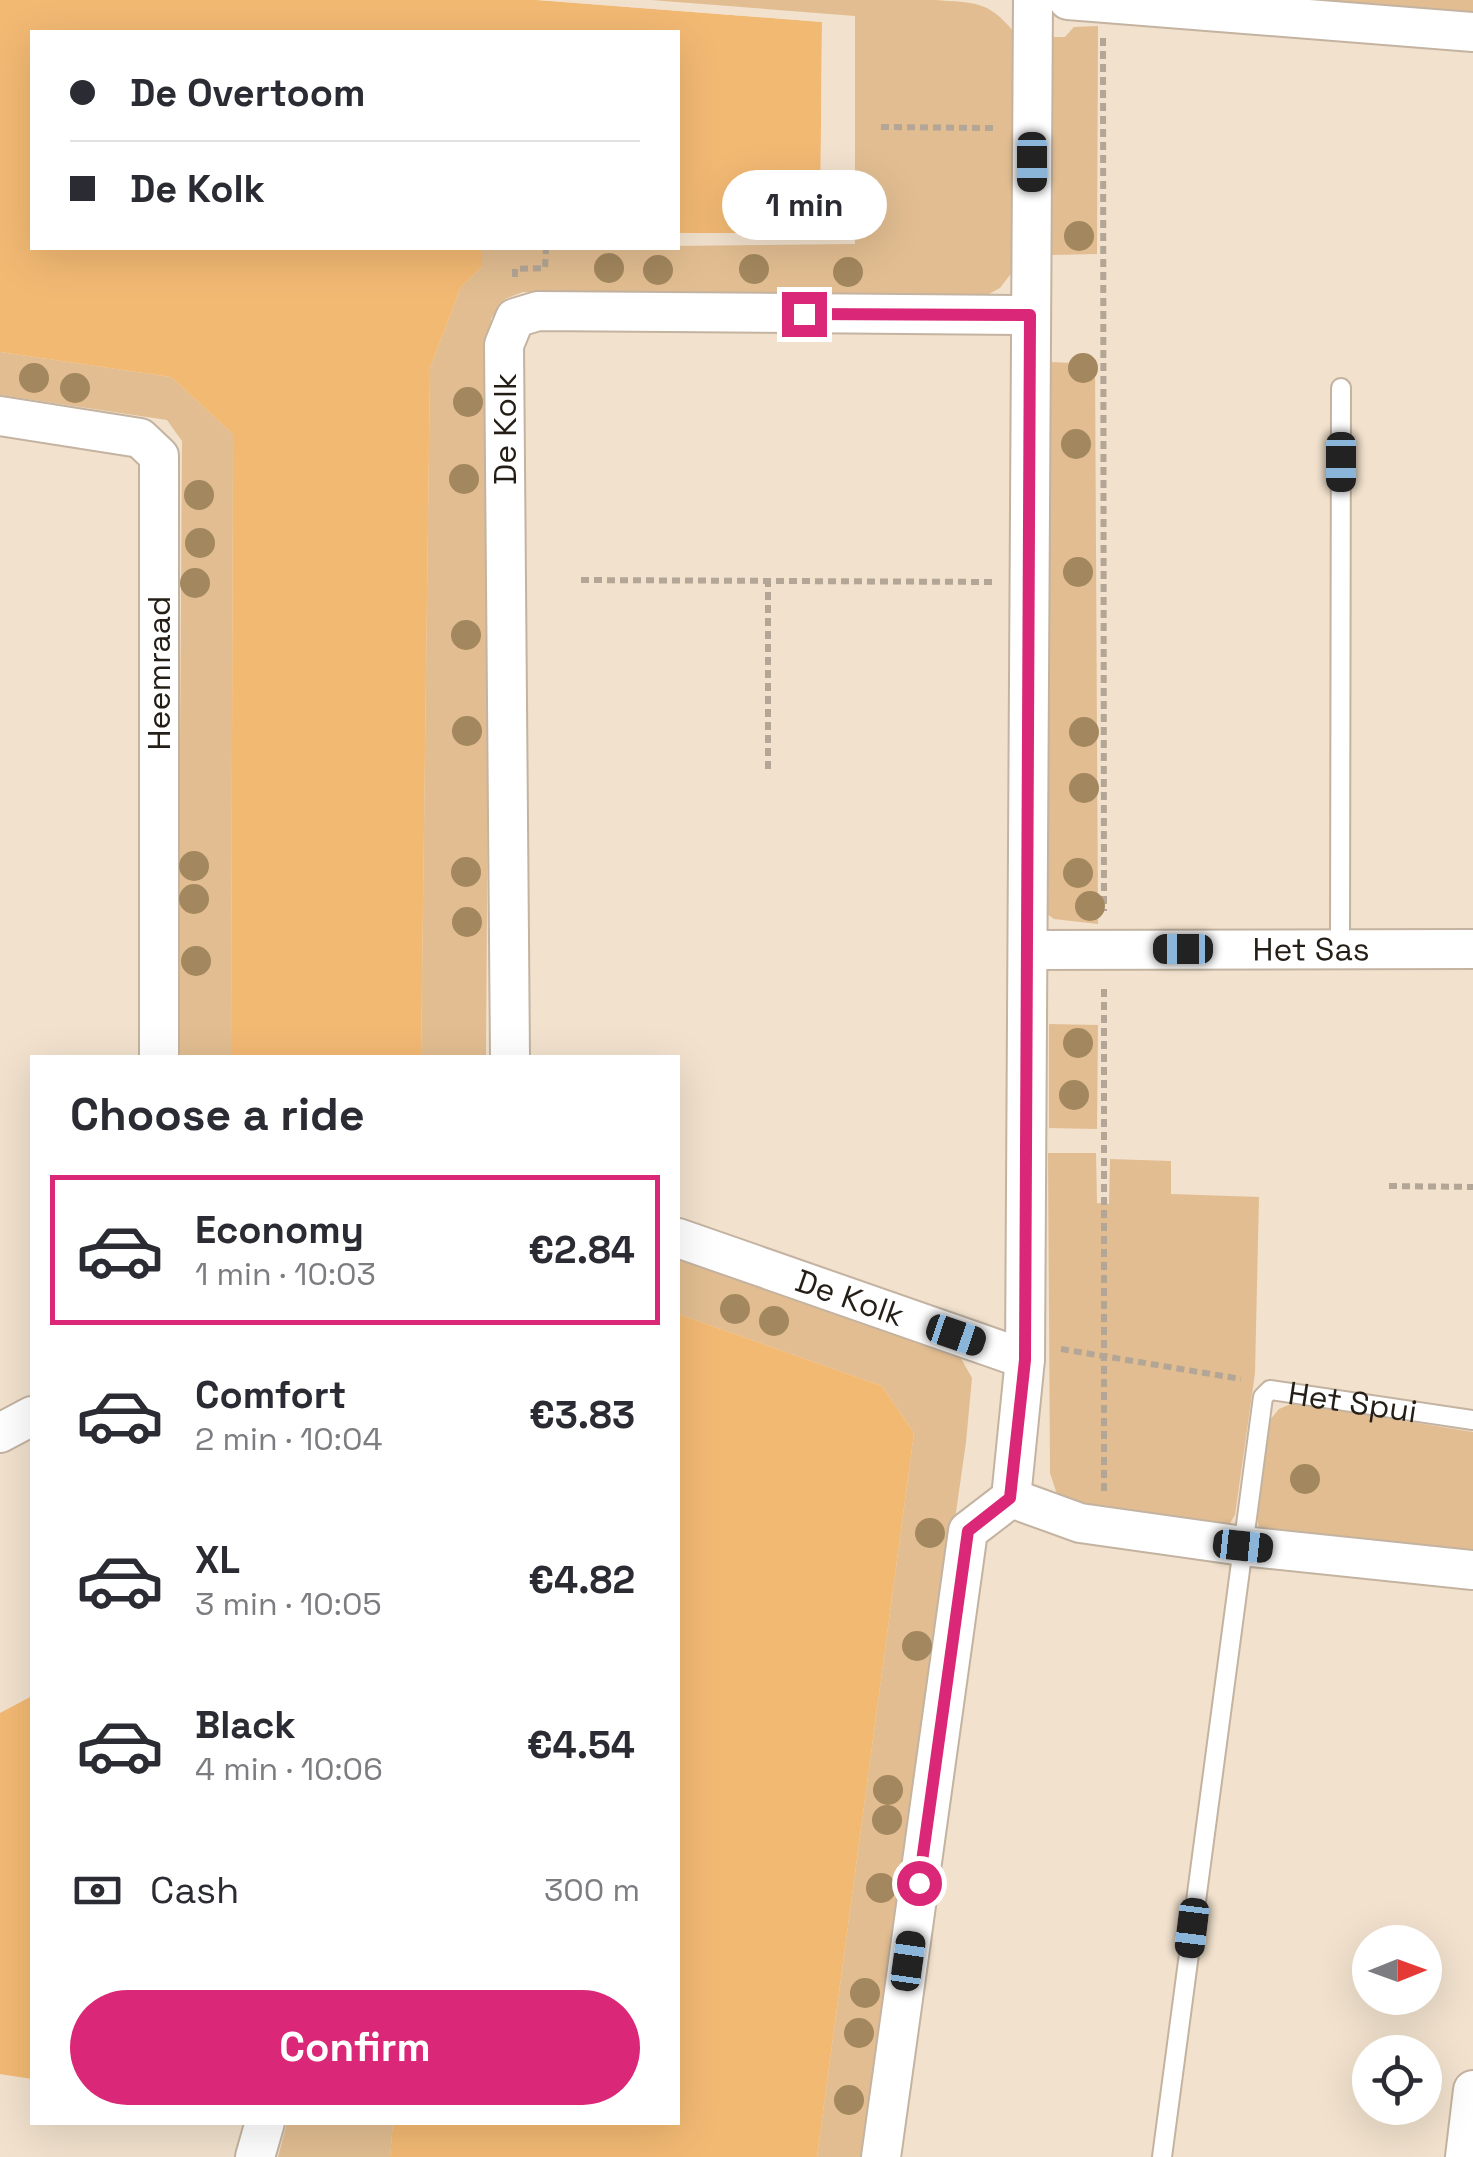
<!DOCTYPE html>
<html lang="en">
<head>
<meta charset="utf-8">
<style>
  :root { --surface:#fff; --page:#f2f2f3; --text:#2b2b33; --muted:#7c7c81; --line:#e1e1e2; --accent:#db2777 }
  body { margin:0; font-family:"Space Grotesk",sans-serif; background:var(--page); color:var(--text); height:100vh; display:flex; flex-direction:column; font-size:38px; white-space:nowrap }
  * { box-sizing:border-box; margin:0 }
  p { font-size:32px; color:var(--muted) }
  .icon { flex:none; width:55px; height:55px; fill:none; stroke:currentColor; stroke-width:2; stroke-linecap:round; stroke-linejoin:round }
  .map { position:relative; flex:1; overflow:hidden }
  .drawer { position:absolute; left:30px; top:1055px; width:650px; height:1070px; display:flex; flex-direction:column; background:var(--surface); border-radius:0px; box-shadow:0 10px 40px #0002 }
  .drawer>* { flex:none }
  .guide { position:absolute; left:30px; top:30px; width:650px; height:220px; border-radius:0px; box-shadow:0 10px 40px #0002; display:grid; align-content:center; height:220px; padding:0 40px; background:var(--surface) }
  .needle { width:65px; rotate:89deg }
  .fabs { position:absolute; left:1352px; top:1925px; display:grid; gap:20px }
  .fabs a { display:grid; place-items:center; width:90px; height:90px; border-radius:50%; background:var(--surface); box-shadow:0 10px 40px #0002; font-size:50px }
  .end { position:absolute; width:45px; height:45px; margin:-22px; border:12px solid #db2777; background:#fff; box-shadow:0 0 0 5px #fff }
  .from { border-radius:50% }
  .bubble { position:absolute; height:70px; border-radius:35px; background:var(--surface); box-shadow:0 10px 40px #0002; font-size:32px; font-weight:700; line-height:70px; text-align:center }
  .car { position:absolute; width:30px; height:60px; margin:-30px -15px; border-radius:12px; box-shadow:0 0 8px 2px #0007; background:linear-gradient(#222 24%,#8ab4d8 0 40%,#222 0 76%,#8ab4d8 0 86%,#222 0) }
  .guide b { display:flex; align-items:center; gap:35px; height:95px; font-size:38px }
  .guide b+b { border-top:2px solid var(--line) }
  .guide i { width:25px; height:25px; background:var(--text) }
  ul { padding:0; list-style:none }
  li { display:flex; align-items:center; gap:30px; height:150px; margin:0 20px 15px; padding:0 20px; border:5px solid transparent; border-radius:0px }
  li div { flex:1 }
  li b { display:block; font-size:38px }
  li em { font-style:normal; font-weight:700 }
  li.active { border-color:var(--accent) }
  li>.icon { width:90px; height:90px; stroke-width:1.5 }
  h2 { padding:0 40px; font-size:45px; line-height:120px }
  .pay { display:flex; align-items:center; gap:25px; height:110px; padding:0 40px; font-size:38px }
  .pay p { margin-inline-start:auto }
  .button { display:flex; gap:20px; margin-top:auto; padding:20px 40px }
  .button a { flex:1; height:115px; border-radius:60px; background:var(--accent); color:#fff; font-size:40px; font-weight:700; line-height:115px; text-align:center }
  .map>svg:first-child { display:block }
  .green { fill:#e2bd91 }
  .water { fill:#f2b973 }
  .pier { fill:#f1e1cd }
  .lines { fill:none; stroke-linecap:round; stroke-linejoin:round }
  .service-casing { stroke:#c3b3a0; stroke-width:22 }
  .minor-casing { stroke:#c3b3a0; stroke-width:42 }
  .path { stroke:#b3a696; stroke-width:6; stroke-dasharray:8 5; stroke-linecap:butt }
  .service { stroke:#fff; stroke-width:18 }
  .minor { stroke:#fff; stroke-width:38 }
  .tree { fill:#a3875e }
  .route { stroke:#db2777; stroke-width:12 }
  .labels { text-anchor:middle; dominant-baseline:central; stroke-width:10; stroke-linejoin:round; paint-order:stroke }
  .street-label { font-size:32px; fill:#241e17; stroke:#fff }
</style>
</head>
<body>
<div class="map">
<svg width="1473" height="2157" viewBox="0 0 1473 2157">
  <rect width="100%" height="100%" fill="#f1e1cd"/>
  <!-- green -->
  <g class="green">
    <path d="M 651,0 L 935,0 C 973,3 988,0 1013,31 L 1016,267 L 1000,288 L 987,295 L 523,292 L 505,299 L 491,319 L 486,1057 L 421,1058 L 430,368 L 461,287 L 482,267 L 482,248 L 855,244 L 855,16 Z"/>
    <path d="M 1284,0 L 1473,0 L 1473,14 Z"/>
    <path d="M 1098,26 L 1097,254 L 1050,255 L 1050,37 L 1065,37 L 1074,27 Z"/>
    <path d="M 0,352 L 171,377 L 233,434 L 231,1057 L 178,1057 L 182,441 L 167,420 L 0,395 Z"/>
    <path d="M 1050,362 L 1095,364 L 1098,924 L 1054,919 L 1047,914 Z"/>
    <path d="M 1049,1024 L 1098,1025 L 1097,1129 L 1049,1128 Z"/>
    <path d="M 1048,1153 L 1096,1153 L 1097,1203 L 1109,1204 L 1110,1159 L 1171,1161 L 1171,1194 L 1259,1197 L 1255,1373 L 1235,1515 L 1227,1528 L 1080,1507 L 1057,1494 L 1050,1473 Z"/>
    <path d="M 678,1253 L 958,1353 L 972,1378 L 966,1442 L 864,2157 L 817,2157 L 914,1433 L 882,1386 L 678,1314 Z"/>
    <path d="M 1293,1403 L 1473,1432 L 1473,1559 L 1260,1532 L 1256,1513 L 1270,1420 L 1279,1409 Z"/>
    <path d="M 287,2123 L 393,2123 L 390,2157 L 278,2157 Z"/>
  </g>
  <!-- water -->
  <g class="water">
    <path d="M 0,0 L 537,0 L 822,22 L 820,233 L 678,233 L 678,32 L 32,32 L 32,248 L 482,248 L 482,267 L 461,287 L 430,368 L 421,1057 L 231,1057 L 233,434 L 171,377 L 0,352 Z"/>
    <path d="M 678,1314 L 882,1386 L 914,1433 L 817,2157 L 390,2157 L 393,2123 L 678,2122 Z"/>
    <path d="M 32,1696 L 32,2079 L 0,2074 L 0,1713 Z"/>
  </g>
  <!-- pier -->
  <path class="pier" d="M 537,0 L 602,0 L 825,18 L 824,237 L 678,238 L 678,233 L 820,233 L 822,22 Z"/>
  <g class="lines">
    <defs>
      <g id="service">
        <path d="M 1340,948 L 1341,388"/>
        <path id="s1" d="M 1162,2157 L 1263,1397 L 1270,1390 L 1473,1420"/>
      </g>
      <g id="minor">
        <path d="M 1068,0 L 1473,32"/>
        <path d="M 0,416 L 140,438 L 159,456 L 159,1058"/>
        <path id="s2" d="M 1029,950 L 1473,949"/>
        <path d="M 510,1058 L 504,345 L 515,318 L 538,311 L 1030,315"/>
        <path id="s3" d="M 678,1238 L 1025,1359"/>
        <path d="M 0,1433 L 32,1416"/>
        <path d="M 1011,1498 L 1080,1523 L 1243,1546 L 1473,1570"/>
        <path d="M 255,2157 L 265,2122"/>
        <path d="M 881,2157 L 968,1531 L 1011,1498 L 1025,1359 L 1033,0"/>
        <path d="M 1465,2157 L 1473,2090"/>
      </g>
    </defs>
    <!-- service casing -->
    <use href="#service" class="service-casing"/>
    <!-- minor casing -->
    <use href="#minor" class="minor-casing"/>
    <!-- path -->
    <g class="path">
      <path d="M 1103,38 L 1104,911"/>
      <path d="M 881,127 L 993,128"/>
      <path d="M 515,277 L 515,269 L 545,268 L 546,248"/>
      <path d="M 581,580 L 993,582"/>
      <path d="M 768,769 L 768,580"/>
      <path d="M 1389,1186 L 1473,1187"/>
      <path d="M 1061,1349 L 1241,1379"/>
      <path d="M 1104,1491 L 1104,988"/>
    </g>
    <!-- service -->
    <use href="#service" class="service"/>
    <!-- minor -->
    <use href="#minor" class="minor"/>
  </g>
  <!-- trees -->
  <g class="tree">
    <circle cx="1079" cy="236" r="15"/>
    <circle cx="609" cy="268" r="15"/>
    <circle cx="754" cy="269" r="15"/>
    <circle cx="658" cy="270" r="15"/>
    <circle cx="848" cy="272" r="15"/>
    <circle cx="1083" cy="368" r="15"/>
    <circle cx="34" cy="378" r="15"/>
    <circle cx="75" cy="388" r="15"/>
    <circle cx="468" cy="402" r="15"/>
    <circle cx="1076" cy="444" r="15"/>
    <circle cx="464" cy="479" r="15"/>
    <circle cx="199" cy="495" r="15"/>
    <circle cx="200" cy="543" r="15"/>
    <circle cx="1078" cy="572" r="15"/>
    <circle cx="195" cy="583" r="15"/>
    <circle cx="466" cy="635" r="15"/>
    <circle cx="467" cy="731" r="15"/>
    <circle cx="1084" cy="732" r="15"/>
    <circle cx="1084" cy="788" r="15"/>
    <circle cx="194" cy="866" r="15"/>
    <circle cx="466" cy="872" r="15"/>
    <circle cx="1078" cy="873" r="15"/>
    <circle cx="194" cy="899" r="15"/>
    <circle cx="1090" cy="906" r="15"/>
    <circle cx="467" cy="922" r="15"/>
    <circle cx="196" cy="961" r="15"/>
    <circle cx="1078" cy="1043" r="15"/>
    <circle cx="1074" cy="1095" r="15"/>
    <circle cx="735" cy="1309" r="15"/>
    <circle cx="774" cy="1321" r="15"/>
    <circle cx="1305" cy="1479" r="15"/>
    <circle cx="930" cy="1533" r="15"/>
    <circle cx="917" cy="1646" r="15"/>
    <circle cx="888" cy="1790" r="15"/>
    <circle cx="887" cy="1820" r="15"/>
    <circle cx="881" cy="1888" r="15"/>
    <circle cx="865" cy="1993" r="15"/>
    <circle cx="859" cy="2033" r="15"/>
    <circle cx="849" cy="2100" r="15"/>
  </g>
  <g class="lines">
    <!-- route -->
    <path class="route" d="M 804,314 L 1030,315 L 1025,1360 L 1010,1498 L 968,1531 L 919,1883"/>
  </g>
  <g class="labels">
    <!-- street labels -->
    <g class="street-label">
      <text transform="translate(505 429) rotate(-90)">De Kolk</text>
      <text transform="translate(159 673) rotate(-90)">Heemraad</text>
      <text stroke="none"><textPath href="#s2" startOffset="282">Het Sas</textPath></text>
      <text stroke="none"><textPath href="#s3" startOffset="182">De Kolk</textPath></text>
      <text stroke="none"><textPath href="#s1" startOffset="860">Het Spui</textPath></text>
    </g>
  </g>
</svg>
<div class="fabs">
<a><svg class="needle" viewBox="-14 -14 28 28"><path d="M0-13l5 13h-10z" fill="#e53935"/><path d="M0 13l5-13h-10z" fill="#7c7c81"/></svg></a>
<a><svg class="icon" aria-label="locate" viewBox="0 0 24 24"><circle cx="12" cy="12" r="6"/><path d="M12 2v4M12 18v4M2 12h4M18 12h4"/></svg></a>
</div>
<i class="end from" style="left:919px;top:1883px"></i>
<i class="end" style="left:804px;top:314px"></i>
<div class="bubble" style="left:722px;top:170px;width:165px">1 min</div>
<i class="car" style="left:1032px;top:162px;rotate:180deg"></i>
<i class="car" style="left:1341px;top:462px;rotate:180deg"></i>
<i class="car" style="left:1183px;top:949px;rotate:270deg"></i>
<i class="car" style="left:956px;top:1335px;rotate:109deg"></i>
<i class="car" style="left:1243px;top:1546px;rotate:96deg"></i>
<i class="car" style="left:1192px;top:1928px;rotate:187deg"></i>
<i class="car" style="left:908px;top:1961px;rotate:8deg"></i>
<div class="guide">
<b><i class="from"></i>De Overtoom</b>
<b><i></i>De Kolk</b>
</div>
<section class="drawer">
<h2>Choose a ride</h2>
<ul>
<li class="active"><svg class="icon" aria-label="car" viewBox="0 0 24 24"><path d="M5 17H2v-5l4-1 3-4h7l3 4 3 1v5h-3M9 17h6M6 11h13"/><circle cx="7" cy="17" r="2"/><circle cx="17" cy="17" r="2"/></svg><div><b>Economy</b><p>1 min · 10:03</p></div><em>€2.84</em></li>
<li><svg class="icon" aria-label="car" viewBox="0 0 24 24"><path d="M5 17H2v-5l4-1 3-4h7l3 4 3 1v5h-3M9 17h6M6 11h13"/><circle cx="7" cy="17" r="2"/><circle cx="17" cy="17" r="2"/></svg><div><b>Comfort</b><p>2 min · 10:04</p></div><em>€3.83</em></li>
<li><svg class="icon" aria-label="car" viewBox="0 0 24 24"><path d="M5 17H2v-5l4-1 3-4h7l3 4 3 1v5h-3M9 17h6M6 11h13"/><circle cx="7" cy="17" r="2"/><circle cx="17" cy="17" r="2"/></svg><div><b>XL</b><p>3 min · 10:05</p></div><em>€4.82</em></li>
<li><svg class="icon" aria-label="car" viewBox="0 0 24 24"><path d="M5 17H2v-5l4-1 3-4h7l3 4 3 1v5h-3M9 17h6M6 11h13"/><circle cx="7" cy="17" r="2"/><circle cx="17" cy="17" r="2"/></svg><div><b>Black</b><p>4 min · 10:06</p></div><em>€4.54</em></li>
</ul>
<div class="pay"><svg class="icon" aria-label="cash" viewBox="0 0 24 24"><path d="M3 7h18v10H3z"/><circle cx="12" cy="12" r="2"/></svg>Cash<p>300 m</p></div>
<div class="button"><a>Confirm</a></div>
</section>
</div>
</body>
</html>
